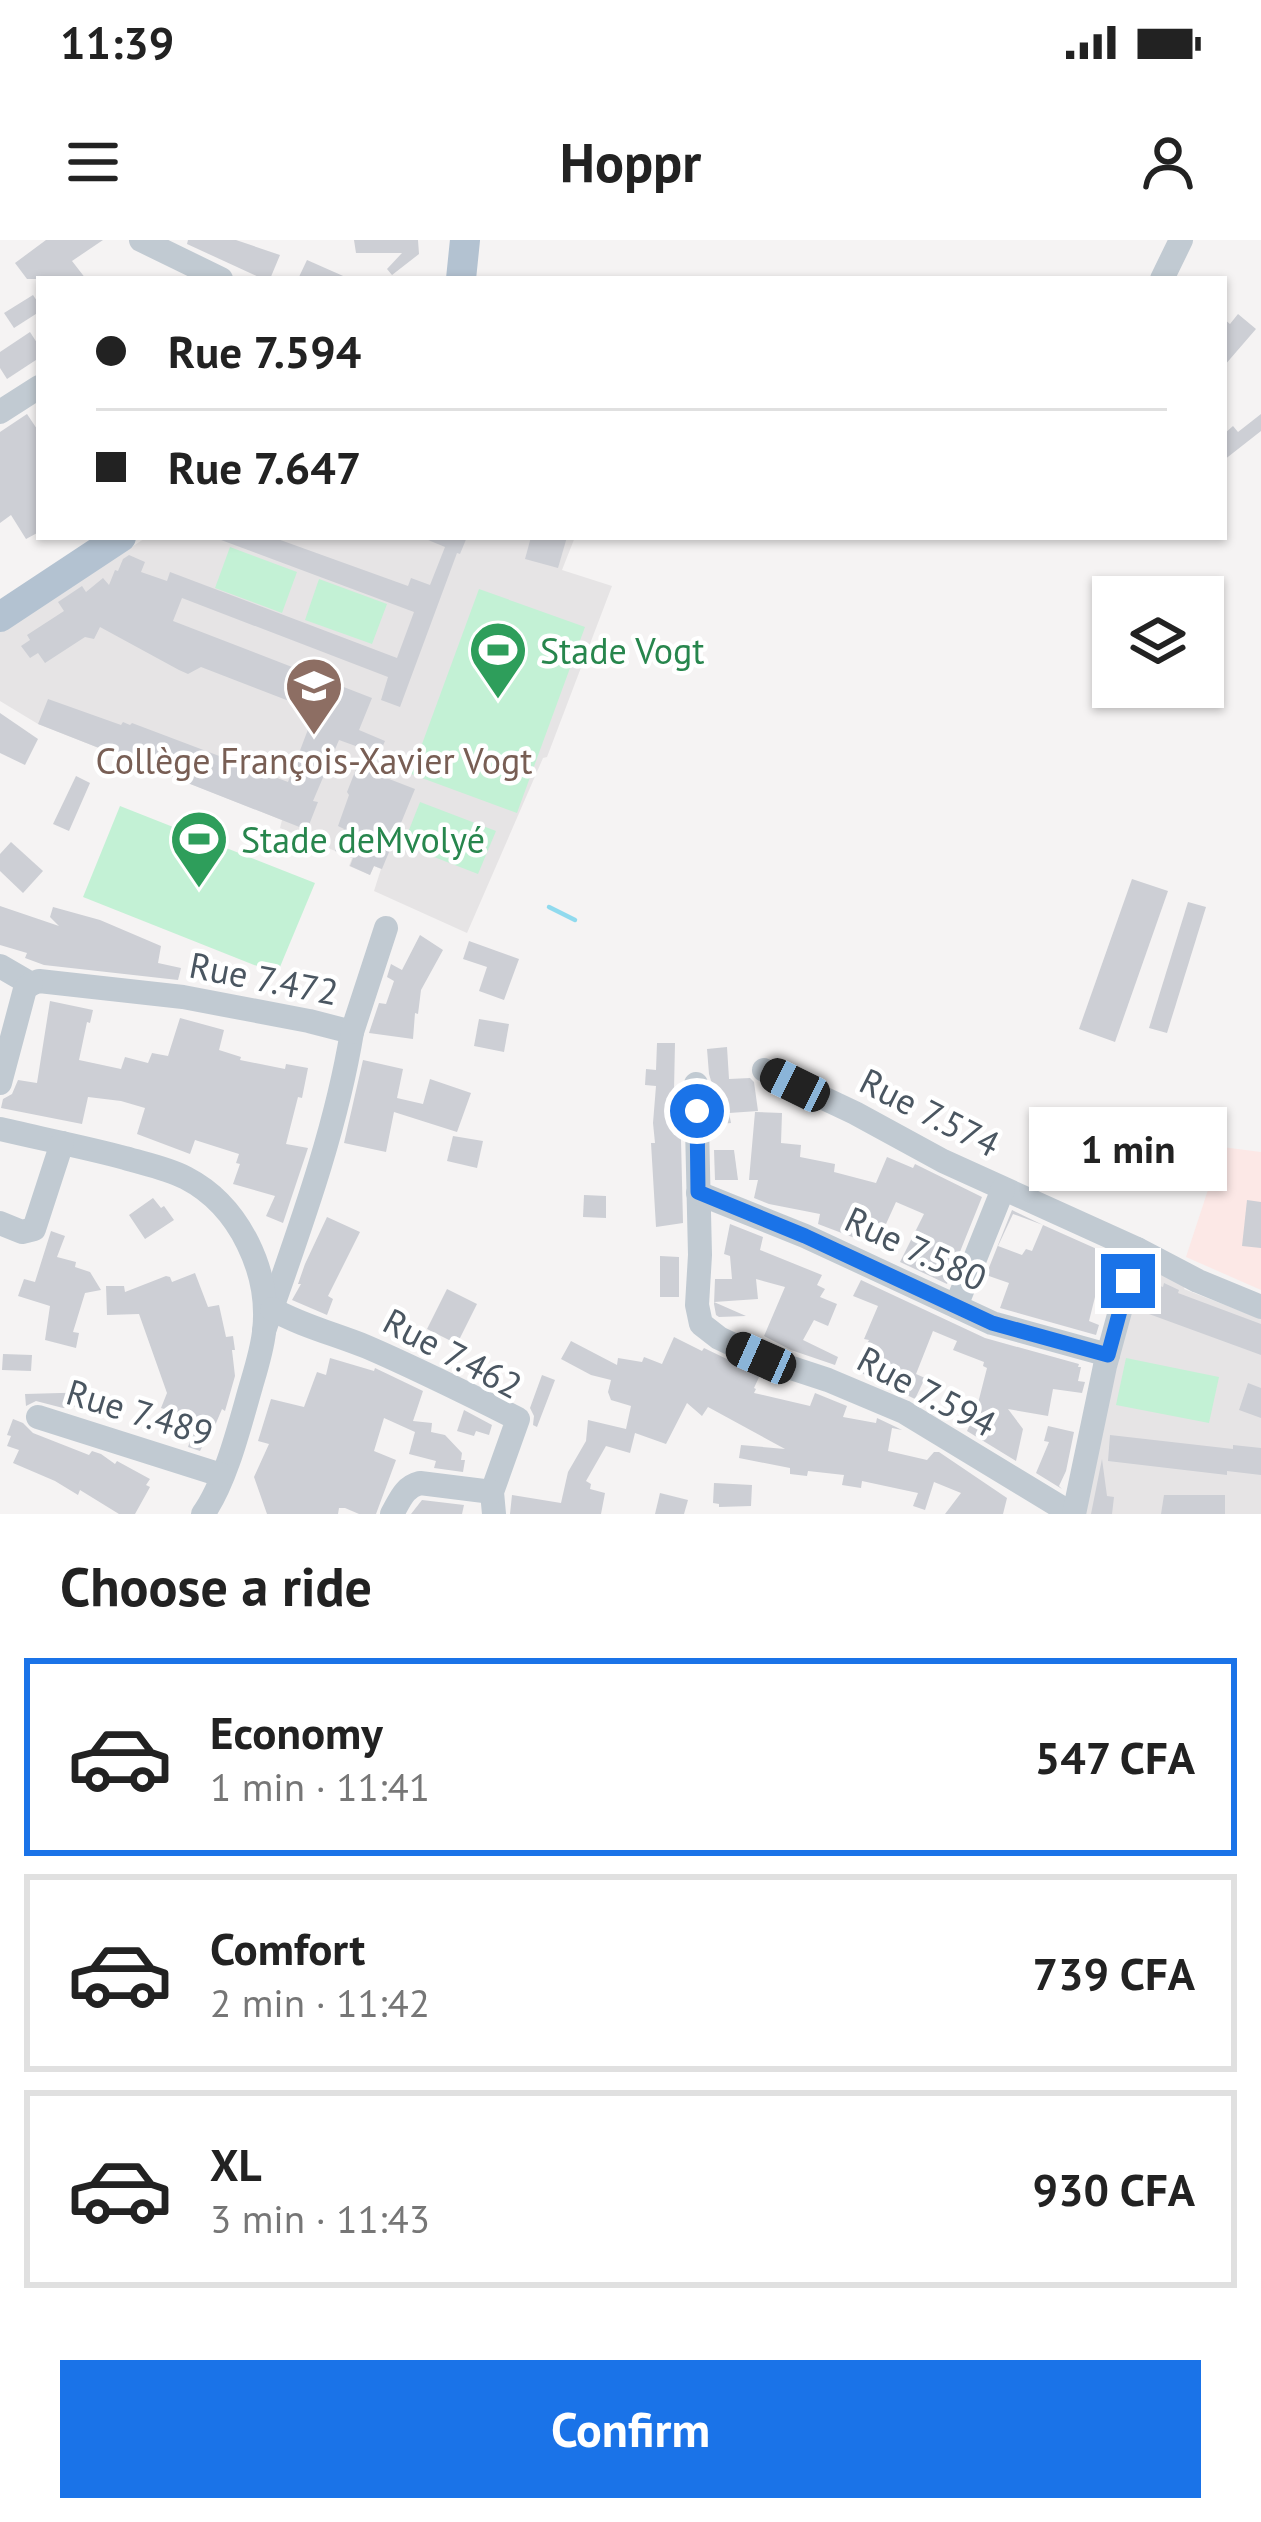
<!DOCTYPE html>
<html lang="en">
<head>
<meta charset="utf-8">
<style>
  :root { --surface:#fff; --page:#f2f2f2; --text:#222; --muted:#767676; --line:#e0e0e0; --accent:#1a73e8 }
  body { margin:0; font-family:"PT Sans",sans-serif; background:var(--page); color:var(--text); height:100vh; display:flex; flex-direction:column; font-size:45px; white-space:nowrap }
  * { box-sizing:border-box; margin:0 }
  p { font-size:39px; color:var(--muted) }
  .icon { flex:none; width:66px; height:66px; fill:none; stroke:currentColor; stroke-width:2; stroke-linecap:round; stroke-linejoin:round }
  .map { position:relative; height:1274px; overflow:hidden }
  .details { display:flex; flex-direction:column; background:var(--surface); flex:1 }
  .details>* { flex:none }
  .guide { position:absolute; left:36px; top:36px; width:1191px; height:264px; border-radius:0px; box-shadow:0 3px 9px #0004; display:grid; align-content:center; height:264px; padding:0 60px; background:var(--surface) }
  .fabs { position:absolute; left:1092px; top:336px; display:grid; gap:24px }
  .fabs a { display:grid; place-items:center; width:132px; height:132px; border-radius:0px; background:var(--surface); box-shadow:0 3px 9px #0004; font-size:60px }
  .end { position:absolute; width:54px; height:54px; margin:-27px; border:15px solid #1a73e8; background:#fff; box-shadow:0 0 0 6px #fff }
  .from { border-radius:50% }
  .bubble { position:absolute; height:84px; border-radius:0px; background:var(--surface); box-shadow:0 3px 9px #0004; font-size:39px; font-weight:800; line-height:84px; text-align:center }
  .car { position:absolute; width:36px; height:72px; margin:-36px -18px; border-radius:15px; box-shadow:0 0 9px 3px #0007; background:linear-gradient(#222 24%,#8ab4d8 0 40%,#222 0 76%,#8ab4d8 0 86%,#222 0) }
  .guide b { display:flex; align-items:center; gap:42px; height:114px; font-size:45px }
  .guide b+b { border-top:3px solid var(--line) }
  .guide i { width:30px; height:30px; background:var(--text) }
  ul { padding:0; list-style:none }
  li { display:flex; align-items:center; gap:36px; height:198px; margin:0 24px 18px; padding:0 36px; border:6px solid var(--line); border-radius:0px }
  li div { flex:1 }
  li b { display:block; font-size:45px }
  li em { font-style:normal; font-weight:800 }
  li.current { border-color:var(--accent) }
  li>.icon { width:108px; height:108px; stroke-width:1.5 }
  h2 { padding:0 60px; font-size:54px; line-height:144px }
  .cta { display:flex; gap:24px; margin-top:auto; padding:24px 60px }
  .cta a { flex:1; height:138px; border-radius:0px; background:var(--accent); color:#fff; font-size:48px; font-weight:800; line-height:138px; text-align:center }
  .status { display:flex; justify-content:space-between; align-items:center; height:84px; padding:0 60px; background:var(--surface); direction:ltr }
  .status svg { height:33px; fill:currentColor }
  header { display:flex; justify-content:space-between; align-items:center; height:156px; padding:0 60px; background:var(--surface); font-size:54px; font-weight:800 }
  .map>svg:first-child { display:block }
  .education { fill:#e6e4e5 }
  .medical { fill:#fce8e6 }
  .green { fill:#c3f1d5 }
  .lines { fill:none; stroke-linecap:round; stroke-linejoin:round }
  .stream { stroke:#90daee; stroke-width:4.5 }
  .building { fill:#cdcfd5 }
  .minor { stroke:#c1cad2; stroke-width:24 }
  .major { stroke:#b3c2d1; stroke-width:30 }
  .route { stroke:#1a73e8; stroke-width:15 }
  .labels { text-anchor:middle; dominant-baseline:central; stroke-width:9; stroke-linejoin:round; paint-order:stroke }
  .leisure-label { font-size:36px; fill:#27864d; stroke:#fff; text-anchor:start }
  .education-label { font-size:36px; fill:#785e54; stroke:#fff }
  .street-label { font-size:36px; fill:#4a5661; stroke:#fff }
</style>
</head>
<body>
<div class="status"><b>11:39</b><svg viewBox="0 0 49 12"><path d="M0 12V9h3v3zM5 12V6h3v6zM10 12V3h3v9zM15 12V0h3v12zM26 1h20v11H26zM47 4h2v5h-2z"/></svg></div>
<header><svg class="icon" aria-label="menu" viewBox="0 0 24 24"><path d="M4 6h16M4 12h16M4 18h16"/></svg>Hoppr<svg class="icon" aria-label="person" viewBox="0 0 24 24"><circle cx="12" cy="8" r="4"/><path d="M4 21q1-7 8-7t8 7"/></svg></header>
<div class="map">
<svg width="1261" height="1274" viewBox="0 0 1261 1274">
  <rect width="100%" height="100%" fill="#f5f3f3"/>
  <!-- education -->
  <g class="education">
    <path d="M 147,297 L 575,297 L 562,330 L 612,346 L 547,517 L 543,518 L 467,693 L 374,651 L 381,629 L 374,626 L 370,635 L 349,626 L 352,618 L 280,588 L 282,580 L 38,484 L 0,461 L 0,392 Z"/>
    <path d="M 1161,1030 L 1187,1039 L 1184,1049 L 1261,1079 L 1261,1274 L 1082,1274 L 1092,1225 L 1139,1039 Z"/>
  </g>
  <!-- medical -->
  <path class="medical" d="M 1222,907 L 1261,912 L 1261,1050 L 1186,1017 Z"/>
  <!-- green -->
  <g class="green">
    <path d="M 230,307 L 297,332 L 282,373 L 215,348 Z"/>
    <path d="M 319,339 L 387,364 L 372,404 L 305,380 Z"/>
    <path d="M 479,349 L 585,387 L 517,573 L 411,534 Z"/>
    <path d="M 420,562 L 496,591 L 478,634 L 403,605 Z"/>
    <path d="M 120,566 L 315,643 L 277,734 L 83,657 Z"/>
    <path d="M 1126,1118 L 1219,1137 L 1209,1183 L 1116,1165 Z"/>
  </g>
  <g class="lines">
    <!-- stream -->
    <path class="stream" d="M 549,667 L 575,680"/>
  </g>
  <!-- building -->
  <g class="building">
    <path d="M 46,0 L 103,0 L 72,21 L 86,39 L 27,39 L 15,23 Z"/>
    <path d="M 188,0 L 236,0 L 280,15 L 270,39 L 263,39 L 187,4 Z"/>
    <path d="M 354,0 L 418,0 L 419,14 L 392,35 L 387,29 L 402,13 L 356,13 Z"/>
    <path d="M 307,20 L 350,39 L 298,39 Z"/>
    <path d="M 33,55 L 39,64 L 39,72 L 14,88 L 4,73 Z"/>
    <path d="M 1238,74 L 1256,89 L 1224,126 L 1224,79 L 1230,84 Z"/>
    <path d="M 30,92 L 39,106 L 39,118 L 7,139 L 0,128 L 0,112 Z"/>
    <path d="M 27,174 L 39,192 L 39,292 L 26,299 L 11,275 L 0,283 L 0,192 Z"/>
    <path d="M 1261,174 L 1261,191 L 1224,220 L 1224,194 L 1233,186 L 1238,192 Z"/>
    <path d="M 213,297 L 272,297 L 408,346 L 411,338 L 430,345 L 445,307 L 421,297 L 467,297 L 460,314 L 457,313 L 400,467 L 381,460 L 388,437 L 182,358 L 173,381 L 372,458 L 359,490 L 385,501 L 371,532 L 415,549 L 382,629 L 374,626 L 370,635 L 350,626 L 353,618 L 335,611 L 344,589 L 338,586 L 349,555 L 347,552 L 364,509 L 339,500 L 313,561 L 318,562 L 307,590 L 38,484 L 48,459 L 121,485 L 123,482 L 130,485 L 132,483 L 288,542 L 315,471 L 201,427 L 188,434 L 179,430 L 100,387 L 94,399 L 85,397 L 45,423 L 38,413 L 30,418 L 21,406 L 30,400 L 27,395 L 64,371 L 58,362 L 82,346 L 86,352 L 103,338 L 109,345 L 115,330 L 118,331 L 123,319 L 129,315 L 145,322 L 141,332 L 167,341 L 170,332 L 397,418 L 414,372 Z"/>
    <path d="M 531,297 L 567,297 L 558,328 L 525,319 Z"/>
    <path d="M 0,473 L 38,499 L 25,525 L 0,513 Z"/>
    <path d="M 76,536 L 90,543 L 69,591 L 53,584 Z"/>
    <path d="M 11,602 L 43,631 L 23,653 L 0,631 L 0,614 Z"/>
    <path d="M 1132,639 L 1168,651 L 1115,802 L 1079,789 Z"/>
    <path d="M 1188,662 L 1206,667 L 1167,793 L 1149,788 Z"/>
    <path d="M 0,666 L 59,686 L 50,677 L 53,667 L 100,680 L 161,706 L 158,723 L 181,728 L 178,740 L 44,725 L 25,718 L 27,713 L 0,705 Z"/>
    <path d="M 420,695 L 443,710 L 421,750 L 418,774 L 415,773 L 413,799 L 369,793 L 379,763 L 386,764 L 394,741 L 387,737 L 391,724 L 402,730 Z"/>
    <path d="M 469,701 L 519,719 L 504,760 L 479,751 L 487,727 L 463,719 Z"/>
    <path d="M 50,761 L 93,770 L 90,783 L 87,782 L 79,820 L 121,829 L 125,817 L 148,823 L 152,813 L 168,816 L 180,778 L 224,790 L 219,810 L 241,817 L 240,820 L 285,829 L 286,824 L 308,828 L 302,858 L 298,857 L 286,904 L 308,908 L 283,983 L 266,976 L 275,956 L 233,944 L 240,924 L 236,923 L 239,914 L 195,900 L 190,914 L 137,894 L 145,868 L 121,861 L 88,857 L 82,884 L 1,868 L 3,859 L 12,854 L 18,840 L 37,843 Z"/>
    <path d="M 479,779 L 509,784 L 504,812 L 474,806 Z"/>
    <path d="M 657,803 L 675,803 L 674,850 L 678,850 L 675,886 L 679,885 L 681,900 L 683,983 L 656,987 L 651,903 L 655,903 L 653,883 L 656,846 L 645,845 L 646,829 L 656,830 Z"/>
    <path d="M 727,807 L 729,839 L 750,838 L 754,842 L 758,871 L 729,873 L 731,883 L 713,885 L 712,844 L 709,834 L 707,809 Z"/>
    <path d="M 363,820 L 403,829 L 397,858 L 423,864 L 430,839 L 471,853 L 457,892 L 394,872 L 386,912 L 344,903 Z"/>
    <path d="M 755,872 L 782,873 L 781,903 L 801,905 L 800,917 L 835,924 L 834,932 L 876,943 L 887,917 L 913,928 L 915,924 L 982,957 L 947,1044 L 900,1022 L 924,974 L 896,962 L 876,1006 L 818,984 L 820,974 L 769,964 L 754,958 L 758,940 L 749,940 Z"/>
    <path d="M 453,896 L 483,901 L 477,928 L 447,921 Z"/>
    <path d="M 714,910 L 734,910 L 738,940 L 715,940 Z"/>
    <path d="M 584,955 L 606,956 L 606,978 L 583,977 Z"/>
    <path d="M 153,958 L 161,968 L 164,966 L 174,980 L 145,999 L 129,975 Z"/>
    <path d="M 1247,960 L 1261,962 L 1261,1008 L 1242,1006 Z"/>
    <path d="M 1012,970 L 1043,985 L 1013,974 L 998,1006 L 1022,1015 L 1026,1009 L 1032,1011 L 1043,985 L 1117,1018 L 1109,1049 L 1098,1045 L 1089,1081 L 1099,1085 L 1096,1095 L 1000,1068 L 1009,1043 L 986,1035 Z"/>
    <path d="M 327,977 L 360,992 L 328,1056 L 333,1059 L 327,1075 L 292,1060 L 301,1044 L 298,1044 L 305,1024 Z"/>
    <path d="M 730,984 L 763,997 L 760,1010 L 822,1035 L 817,1045 L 825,1049 L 820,1057 L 837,1064 L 828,1086 L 814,1080 L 803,1100 L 838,1117 L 835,1125 L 791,1110 L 764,1096 L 785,1047 L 756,1039 L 758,1059 L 714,1062 L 746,1076 L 719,1077 L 716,1075 L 714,1064 L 715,1039 L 732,1039 L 730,1016 L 724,1014 Z"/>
    <path d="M 51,991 L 65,996 L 57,1017 L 76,1022 L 75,1027 L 90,1032 L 101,1050 L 85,1053 L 73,1092 L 79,1093 L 76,1108 L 45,1100 L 50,1066 L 18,1056 L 24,1039 L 35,1042 Z"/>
    <path d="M 660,1016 L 679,1017 L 679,1057 L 660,1057 Z"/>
    <path d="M 195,1033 L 208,1067 L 219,1065 L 226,1097 L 233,1096 L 235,1110 L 232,1110 L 235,1136 L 225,1171 L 222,1169 L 208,1202 L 205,1201 L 200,1211 L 188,1207 L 192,1195 L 173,1187 L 176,1179 L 169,1175 L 171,1171 L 161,1168 L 167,1153 L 139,1074 L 107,1075 L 106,1046 L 124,1046 L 125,1052 L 166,1036 L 170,1037 L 172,1042 Z"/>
    <path d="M 861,1040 L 985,1098 L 1079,1124 L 1078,1127 L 1081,1127 L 1078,1141 L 1085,1142 L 1082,1153 L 1053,1149 L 1048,1176 L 1008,1169 L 1023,1189 L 1016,1221 L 967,1191 L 976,1171 L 987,1128 L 983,1126 L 984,1122 L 953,1110 L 957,1101 L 933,1091 L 916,1134 L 925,1138 L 915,1159 L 853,1129 L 869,1100 L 864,1099 L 878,1066 L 853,1056 Z"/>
    <path d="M 1145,1041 L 1163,1047 L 1164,1043 L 1179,1050 L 1178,1053 L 1261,1084 L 1261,1115 L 1138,1070 Z"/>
    <path d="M 447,1049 L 477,1064 L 457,1104 L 427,1089 Z"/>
    <path d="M 674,1097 L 702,1111 L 704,1108 L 760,1135 L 754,1148 L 756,1149 L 754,1153 L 810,1166 L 815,1153 L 847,1166 L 843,1177 L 876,1183 L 877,1178 L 896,1187 L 902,1190 L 892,1188 L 888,1211 L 927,1220 L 934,1212 L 939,1212 L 1007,1258 L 1003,1274 L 945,1274 L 961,1253 L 934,1242 L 925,1270 L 913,1266 L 918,1253 L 862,1241 L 861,1248 L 842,1245 L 844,1235 L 808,1231 L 807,1236 L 790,1234 L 790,1228 L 739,1218 L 741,1205 L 785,1209 L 708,1167 L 702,1176 L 687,1163 L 666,1204 L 635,1193 L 630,1213 L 606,1206 L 586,1241 L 591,1244 L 590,1249 L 605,1253 L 601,1274 L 510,1274 L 512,1255 L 561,1263 L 568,1232 L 586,1201 L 588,1180 L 626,1189 L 631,1166 L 611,1160 L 608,1152 L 611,1140 L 591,1135 L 561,1119 L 571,1101 L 617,1125 L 618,1118 L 642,1122 L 644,1117 L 662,1124 Z"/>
    <path d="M 3,1114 L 32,1115 L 31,1131 L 2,1130 Z"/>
    <path d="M 330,1118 L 374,1131 L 375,1128 L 423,1151 L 413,1181 L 432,1183 L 431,1192 L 445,1195 L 462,1213 L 461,1220 L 465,1220 L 463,1232 L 434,1228 L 436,1221 L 409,1214 L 415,1192 L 384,1178 L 374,1211 L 396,1220 L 376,1274 L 359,1274 L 345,1268 L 339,1268 L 338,1274 L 267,1274 L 254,1237 L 269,1204 L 258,1201 L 271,1159 L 304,1167 L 317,1132 L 326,1135 Z"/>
    <path d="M 542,1135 L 555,1140 L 537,1187 L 533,1185 L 534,1176 L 530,1168 Z"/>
    <path d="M 1248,1143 L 1261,1148 L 1261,1178 L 1239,1170 Z"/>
    <path d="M 96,1152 L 97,1164 L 63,1168 L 36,1161 L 26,1166 L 25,1154 Z"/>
    <path d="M 464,1170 L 492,1185 L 489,1195 L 476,1191 L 474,1196 L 457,1191 Z"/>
    <path d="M 13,1179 L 23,1183 L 33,1193 L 89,1215 L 92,1211 L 101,1214 L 115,1224 L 117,1221 L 150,1239 L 146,1245 L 150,1247 L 135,1274 L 119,1274 L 80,1250 L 78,1255 L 55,1241 L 13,1223 L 19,1210 L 7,1206 L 11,1196 L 7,1195 Z"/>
    <path d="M 1048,1186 L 1074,1192 L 1066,1231 L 1059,1246 L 1062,1249 L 1036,1233 L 1049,1202 L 1044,1201 Z"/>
    <path d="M 1110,1195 L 1233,1209 L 1233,1205 L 1261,1208 L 1261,1235 L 1227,1231 L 1227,1235 L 1108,1221 Z"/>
    <path d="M 1102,1219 L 1107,1256 L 1114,1257 L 1112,1274 L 1091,1274 Z"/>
    <path d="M 714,1243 L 752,1245 L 751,1266 L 719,1267 L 719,1264 L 713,1263 Z"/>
    <path d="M 660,1253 L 688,1260 L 684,1274 L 655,1274 Z"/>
    <path d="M 1164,1255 L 1225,1255 L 1225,1274 L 1161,1274 Z"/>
    <path d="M 422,1260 L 464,1265 L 462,1274 L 411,1274 Z"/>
  </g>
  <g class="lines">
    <!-- minor -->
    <g class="minor">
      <path d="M 141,0 L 221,39"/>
      <path d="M 1162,39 L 1181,0"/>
      <path d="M 0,172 L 39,147"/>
      <path d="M 0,726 L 31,744 L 39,741 L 183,757 L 309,781 L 352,792 C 335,895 298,993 264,1091"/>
      <path d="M 352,792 L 386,688"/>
      <path d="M 764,830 L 855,873 L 943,921 L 1137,1009 L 1198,1041 L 1261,1067"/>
      <path d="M 0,843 L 25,749 L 31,744"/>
      <path d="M 696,844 L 700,1015 L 697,1065 L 701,1084 L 719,1098 L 761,1118 L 828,1140 L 904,1172 L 1072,1274"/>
      <path d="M 0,889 C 42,899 84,907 125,918 C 145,924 167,928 186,938 C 240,966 271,1033 264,1092 C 262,1110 256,1129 251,1146 C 240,1184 226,1242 203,1274"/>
      <path d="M 698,953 L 805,996 L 992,1083 L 1108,1115"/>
      <path d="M 0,983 L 22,992 L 34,989 L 62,903"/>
      <path d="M 956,1066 L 1003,949"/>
      <path d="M 272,1069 C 302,1086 335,1094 367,1107 C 418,1129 468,1154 518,1179 L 492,1252 L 494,1274"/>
      <path d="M 38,1177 L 221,1235"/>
      <path d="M 392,1274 C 400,1260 404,1247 420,1243 L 492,1252"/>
      <path d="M 1074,1274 L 1105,1126 L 1137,1009"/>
    </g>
    <!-- major -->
    <g class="major">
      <path d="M 461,39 L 465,0"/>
      <path d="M 0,377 L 121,297"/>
    </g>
  </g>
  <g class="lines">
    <!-- route -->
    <path class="route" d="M 697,871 L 698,952 L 805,996 L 992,1083 L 1108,1115 L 1128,1041"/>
  </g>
  <!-- icons -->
  <defs>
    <symbol id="stadium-pin" viewBox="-11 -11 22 30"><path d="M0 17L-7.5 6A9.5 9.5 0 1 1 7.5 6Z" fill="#2e9e5b" stroke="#fff"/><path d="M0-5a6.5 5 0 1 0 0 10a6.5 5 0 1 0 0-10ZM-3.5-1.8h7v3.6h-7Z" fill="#fff"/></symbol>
    <symbol id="school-pin" viewBox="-11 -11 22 30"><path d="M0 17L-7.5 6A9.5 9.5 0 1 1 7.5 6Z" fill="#8d6e63" stroke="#fff"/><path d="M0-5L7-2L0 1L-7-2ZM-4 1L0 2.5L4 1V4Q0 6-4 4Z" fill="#fff"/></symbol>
  </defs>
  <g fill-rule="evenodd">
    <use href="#stadium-pin" x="465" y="377" width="66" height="90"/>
    <use href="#school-pin" x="281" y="413" width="66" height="90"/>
    <use href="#stadium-pin" x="166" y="566" width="66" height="90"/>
  </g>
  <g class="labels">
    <!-- leisure labels -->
    <g class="leisure-label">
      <text x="540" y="410">Stade Vogt</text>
      <text x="241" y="599">Stade deMvolyé</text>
    </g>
    <!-- education labels -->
    <g class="education-label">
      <text x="314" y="520">Collège François-Xavier Vogt</text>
    </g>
    <!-- street labels -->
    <g class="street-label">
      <text transform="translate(264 738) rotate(11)">Rue 7.472</text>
      <text transform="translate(930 872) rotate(27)">Rue 7.574</text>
      <text transform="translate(916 1008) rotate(25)">Rue 7.580</text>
      <text transform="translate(453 1113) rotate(28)">Rue 7.462</text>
      <text transform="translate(927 1151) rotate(28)">Rue 7.594</text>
      <text transform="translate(140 1172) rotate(17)">Rue 7.489</text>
    </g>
  </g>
</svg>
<div class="fabs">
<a><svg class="icon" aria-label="layers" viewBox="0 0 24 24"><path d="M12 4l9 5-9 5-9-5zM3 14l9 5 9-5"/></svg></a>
</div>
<i class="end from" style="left:697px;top:871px"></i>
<i class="end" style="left:1128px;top:1041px"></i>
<div class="bubble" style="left:1029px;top:867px;width:198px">1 min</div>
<i class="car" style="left:795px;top:845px;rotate:296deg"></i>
<i class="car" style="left:761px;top:1118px;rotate:294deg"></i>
<div class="guide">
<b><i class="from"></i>Rue 7.594</b>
<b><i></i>Rue 7.647</b>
</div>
</div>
<section class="details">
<h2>Choose a ride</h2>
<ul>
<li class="current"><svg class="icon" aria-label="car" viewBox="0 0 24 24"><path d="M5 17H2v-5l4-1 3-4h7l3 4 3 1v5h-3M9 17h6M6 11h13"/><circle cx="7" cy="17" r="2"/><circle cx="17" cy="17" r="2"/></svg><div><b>Economy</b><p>1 min · 11:41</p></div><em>547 CFA</em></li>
<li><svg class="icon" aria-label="car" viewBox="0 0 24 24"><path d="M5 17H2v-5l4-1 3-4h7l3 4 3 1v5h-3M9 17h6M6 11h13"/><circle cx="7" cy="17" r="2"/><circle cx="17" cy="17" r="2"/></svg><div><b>Comfort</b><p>2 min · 11:42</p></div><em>739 CFA</em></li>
<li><svg class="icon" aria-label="car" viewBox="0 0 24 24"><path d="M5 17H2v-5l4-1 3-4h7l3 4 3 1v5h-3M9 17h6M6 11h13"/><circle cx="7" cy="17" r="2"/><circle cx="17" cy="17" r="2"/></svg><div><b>XL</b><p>3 min · 11:43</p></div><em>930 CFA</em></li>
</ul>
<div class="cta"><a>Confirm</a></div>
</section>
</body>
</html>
